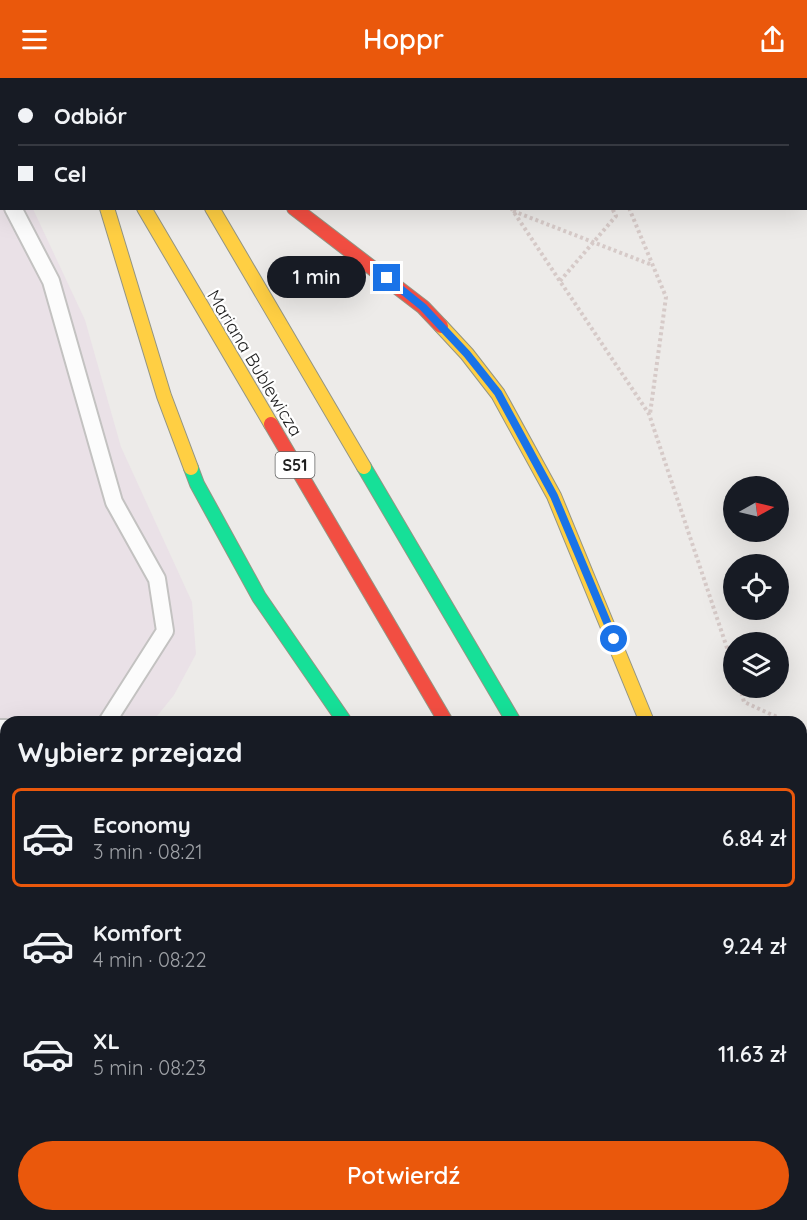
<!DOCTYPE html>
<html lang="pl">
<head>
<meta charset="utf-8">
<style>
  :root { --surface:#171b24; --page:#20242c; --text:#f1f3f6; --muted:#9ea1a6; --line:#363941; --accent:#ea580c }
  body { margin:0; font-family:Quicksand,sans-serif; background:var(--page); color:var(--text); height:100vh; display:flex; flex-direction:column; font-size:22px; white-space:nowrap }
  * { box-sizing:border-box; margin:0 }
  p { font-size:20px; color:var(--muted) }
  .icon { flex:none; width:33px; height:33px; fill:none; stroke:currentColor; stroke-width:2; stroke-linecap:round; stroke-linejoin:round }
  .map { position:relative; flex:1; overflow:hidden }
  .details { position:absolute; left:0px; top:638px; width:807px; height:506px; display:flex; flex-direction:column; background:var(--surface); border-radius:18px 18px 0 0; box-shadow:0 6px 24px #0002 }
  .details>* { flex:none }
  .guide { position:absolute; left:0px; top:0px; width:807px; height:132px; box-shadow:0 6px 24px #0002; display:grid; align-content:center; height:132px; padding:0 18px; background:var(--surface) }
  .needle { width:39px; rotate:82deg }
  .fabs { position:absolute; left:723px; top:398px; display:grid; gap:12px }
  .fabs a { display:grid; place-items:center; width:66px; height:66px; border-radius:50%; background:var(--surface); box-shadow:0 6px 24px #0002; font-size:30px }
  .end { position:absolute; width:27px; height:27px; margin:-14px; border:8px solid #1a73e8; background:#fff; box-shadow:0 0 0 3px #fff }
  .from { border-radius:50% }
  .bubble { position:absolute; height:42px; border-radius:21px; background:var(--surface); box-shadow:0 6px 24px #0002; font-size:20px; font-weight:600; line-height:42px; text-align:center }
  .guide b { display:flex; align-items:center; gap:21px; height:57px; font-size:22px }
  .guide b+b { border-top:2px solid var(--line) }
  .guide i { width:15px; height:15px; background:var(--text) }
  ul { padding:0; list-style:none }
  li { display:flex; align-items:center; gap:18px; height:99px; margin:0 12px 9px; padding:0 6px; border:3px solid transparent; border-radius:9px }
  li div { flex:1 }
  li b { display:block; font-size:22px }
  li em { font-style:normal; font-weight:600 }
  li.selected { border-color:var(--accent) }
  li>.icon { width:54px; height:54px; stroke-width:1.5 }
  h2 { padding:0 18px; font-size:27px; line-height:72px }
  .action { display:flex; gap:12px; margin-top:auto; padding:12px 18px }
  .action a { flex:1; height:69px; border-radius:36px; background:var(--accent); color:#fff; font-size:24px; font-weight:600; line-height:69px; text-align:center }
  header { display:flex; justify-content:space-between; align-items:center; height:78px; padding:0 18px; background:var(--accent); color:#fff; font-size:27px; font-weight:600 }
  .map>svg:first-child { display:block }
  .industrial { fill:#eae1e7 }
  .grass { fill:#dbe7cb }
  .pier { fill:#dddcdb }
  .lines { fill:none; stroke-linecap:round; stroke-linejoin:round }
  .lane-casing { stroke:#c3c2c1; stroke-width:20 }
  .street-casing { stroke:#c3c2c1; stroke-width:36 }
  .fast-casing { stroke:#949583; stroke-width:16 }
  .slow-casing { stroke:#949583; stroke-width:16 }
  .jam-casing { stroke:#949583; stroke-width:16 }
  .path { stroke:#d6cac8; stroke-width:4; stroke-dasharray:3 3; stroke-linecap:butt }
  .lane { stroke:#fcfcfc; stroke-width:16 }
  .street { stroke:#fcfcfc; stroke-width:33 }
  .fast { stroke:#16e098; stroke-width:14 }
  .slow { stroke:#ffcf43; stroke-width:14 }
  .jam { stroke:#f24e42; stroke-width:14 }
  .rail-casing { stroke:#cbcbca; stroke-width:7 }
  .rail { stroke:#fff; stroke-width:4.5; stroke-dasharray:14; stroke-linecap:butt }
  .route { stroke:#1a73e8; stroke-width:8 }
  .labels { text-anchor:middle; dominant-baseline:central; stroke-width:4.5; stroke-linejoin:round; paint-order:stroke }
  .shield { fill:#fff; stroke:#626262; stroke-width:1.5 }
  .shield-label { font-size:16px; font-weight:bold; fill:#1f1f1f }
  .street-label { font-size:18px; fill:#1f1f1f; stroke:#fff }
</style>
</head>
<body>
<header><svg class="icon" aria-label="menu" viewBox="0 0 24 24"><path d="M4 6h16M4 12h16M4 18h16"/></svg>Hoppr<svg class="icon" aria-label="share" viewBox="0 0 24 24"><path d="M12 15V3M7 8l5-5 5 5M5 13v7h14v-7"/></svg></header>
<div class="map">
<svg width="807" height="1142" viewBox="0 0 807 1142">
  <rect width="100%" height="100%" fill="#edebe9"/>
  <!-- industrial -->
  <path class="industrial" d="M 0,74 L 2,130 L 33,131 L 85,242 L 121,369 L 192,524 L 196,576 L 174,617 L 153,643 L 6,644 L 6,676 L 0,676 Z"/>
  <!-- grass -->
  <g class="grass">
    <rect x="0" y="704" width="6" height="222"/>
    <path d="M 807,883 L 807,1094 L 801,1097 L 801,884 Z"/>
  </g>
  <!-- pier -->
  <path class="pier" d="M 807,1133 L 807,1142 L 672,1142 L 670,1137 L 801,1137 Z"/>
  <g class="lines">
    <defs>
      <g id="lane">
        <path d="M 0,106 L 2,109"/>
        <path d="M 13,130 L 51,203 L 114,424 L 157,501 L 165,553 L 107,644"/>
        <path d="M 0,650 L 6,650"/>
        <path d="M 0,994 L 6,994"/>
      </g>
      <path id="street" d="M 0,1129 L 6,1130"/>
      <g id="fast">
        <path d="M 67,0 L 67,2"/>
        <path d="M 159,0 L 160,2"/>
        <path d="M 364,389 L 514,644"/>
        <path d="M 191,390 L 197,406 L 259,519 L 345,644"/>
        <path d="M 801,1123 L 807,1120"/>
        <path d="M 706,1137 L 708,1142"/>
        <path d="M 342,1142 L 352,1137"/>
      </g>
      <g id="slow">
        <path d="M 136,0 L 137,2"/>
        <path d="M 107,130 L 164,318 L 191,390"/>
        <path d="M 144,130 L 271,346"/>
        <path d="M 212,130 L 364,389"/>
        <path d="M 441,248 L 467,276 L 498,316 L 554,418 L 647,644"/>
        <path d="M 801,846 L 807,848"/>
        <path d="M 21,1137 L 21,1142"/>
        <path d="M 97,1137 L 162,1142"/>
        <path d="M 564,1137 L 570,1142"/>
        <path d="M 772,1137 L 774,1142"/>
      </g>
      <g id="jam">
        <path d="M 294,130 L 423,229 L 441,248"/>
        <path d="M 271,346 L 446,644"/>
        <path d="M 453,1142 L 478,1137"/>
      </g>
    </defs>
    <!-- lane casing -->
    <use href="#lane" class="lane-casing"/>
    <!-- street casing -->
    <use href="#street" class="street-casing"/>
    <!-- fast casing -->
    <use href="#fast" class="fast-casing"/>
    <!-- slow casing -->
    <use href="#slow" class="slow-casing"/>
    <!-- jam casing -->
    <use href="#jam" class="jam-casing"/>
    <!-- path -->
    <g class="path">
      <path d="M 415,0 L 417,2"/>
      <path d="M 467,0 L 469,2"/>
      <path d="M 493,0 L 493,2"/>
      <path d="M 551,0 L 552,2"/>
      <path d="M 511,130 L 649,336 L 734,591"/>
      <path d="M 629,130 L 666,219 L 650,336"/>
      <path d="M 513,133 L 652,187"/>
      <path d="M 560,203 L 616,138 L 612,130"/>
      <path d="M 740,609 L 744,624 L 788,644"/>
      <path d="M 801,649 L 807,652"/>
    </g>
    <!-- lane -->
    <use href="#lane" class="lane"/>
    <!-- street -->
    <use href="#street" class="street"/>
    <!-- fast -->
    <use href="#fast" class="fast"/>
    <!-- slow -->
    <use href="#slow" class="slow"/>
    <!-- jam -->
    <use href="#jam" class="jam"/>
    <defs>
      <g id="rail">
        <path d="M 758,0 L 760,2"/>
        <path d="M 806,33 L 807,34"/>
      </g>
    </defs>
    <!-- rail casing -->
    <use href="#rail" class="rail-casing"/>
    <!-- rail -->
    <use href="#rail" class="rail"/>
  </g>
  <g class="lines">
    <!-- route -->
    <path class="route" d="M 387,200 L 423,229 L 467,276 L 498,315 L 554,418 L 614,561"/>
  </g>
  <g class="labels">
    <!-- shield labels -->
    <rect class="shield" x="275.5" y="374" width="39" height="26" rx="4.5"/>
    <g class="shield-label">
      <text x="295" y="387">S51</text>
    </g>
    <!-- street labels -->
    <g class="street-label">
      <text transform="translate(255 285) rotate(59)">Mariana Bublewicza</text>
    </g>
  </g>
</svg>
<div class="fabs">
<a><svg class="needle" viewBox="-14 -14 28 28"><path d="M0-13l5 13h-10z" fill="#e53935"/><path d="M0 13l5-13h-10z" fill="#9ea1a6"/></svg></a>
<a><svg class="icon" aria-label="locate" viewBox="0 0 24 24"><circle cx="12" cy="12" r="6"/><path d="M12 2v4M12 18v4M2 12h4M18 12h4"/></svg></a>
<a><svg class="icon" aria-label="layers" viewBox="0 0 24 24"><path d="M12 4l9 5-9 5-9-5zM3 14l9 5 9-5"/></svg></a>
</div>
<i class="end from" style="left:614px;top:561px"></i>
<i class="end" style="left:387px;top:200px"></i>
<div class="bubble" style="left:267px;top:178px;width:99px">1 min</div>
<div class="guide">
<b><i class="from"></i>Odbiór</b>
<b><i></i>Cel</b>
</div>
<section class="details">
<h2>Wybierz przejazd</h2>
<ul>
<li class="selected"><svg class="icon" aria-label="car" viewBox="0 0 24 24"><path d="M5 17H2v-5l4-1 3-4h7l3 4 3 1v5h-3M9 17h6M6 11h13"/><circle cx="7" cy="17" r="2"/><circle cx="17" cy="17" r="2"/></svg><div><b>Economy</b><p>3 min · 08:21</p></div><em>6.84 zł</em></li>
<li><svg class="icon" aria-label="car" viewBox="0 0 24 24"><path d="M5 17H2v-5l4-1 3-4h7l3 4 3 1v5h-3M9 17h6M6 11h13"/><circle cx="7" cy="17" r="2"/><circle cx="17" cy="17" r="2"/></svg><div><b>Komfort</b><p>4 min · 08:22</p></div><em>9.24 zł</em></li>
<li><svg class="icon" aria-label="car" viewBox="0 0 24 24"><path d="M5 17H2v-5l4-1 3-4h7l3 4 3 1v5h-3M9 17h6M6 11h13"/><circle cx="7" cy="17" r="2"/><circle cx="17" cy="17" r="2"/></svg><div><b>XL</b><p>5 min · 08:23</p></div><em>11.63 zł</em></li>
</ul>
<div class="action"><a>Potwierdź</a></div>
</section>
</div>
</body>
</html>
